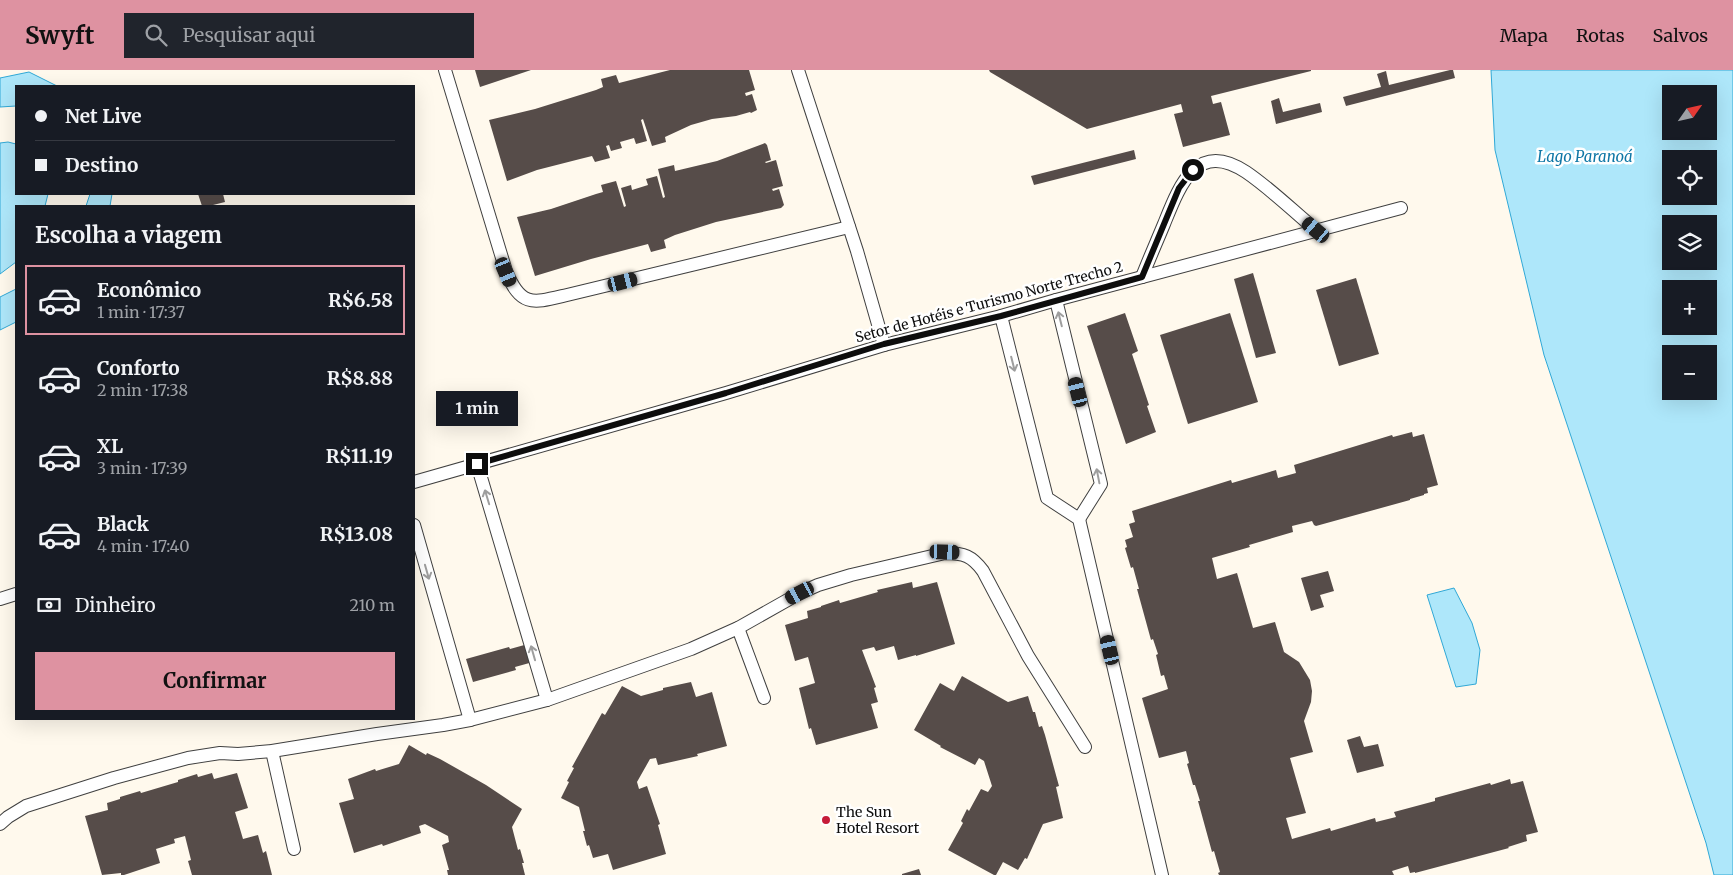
<!DOCTYPE html>
<html lang="pt">
<head>
<meta charset="utf-8">
<style>
  :root { --surface:#171b24; --page:#20242c; --text:#f1f3f6; --muted:#9ea1a6; --line:#363941; --accent:#de92a1 }
  body { margin:0; font-family:Merriweather,serif; background:var(--page); color:var(--text); height:100vh; display:flex; flex-direction:column; font-size:19px; white-space:nowrap }
  * { box-sizing:border-box; margin:0 }
  p { font-size:16px; color:var(--muted) }
  .icon { flex:none; width:28px; height:28px; fill:none; stroke:currentColor; stroke-width:2; stroke-linecap:round; stroke-linejoin:round }
  .map { position:relative; flex:1; overflow:hidden }
  .details { position:absolute; left:15px; top:135px; width:400px; height:515px; display:flex; flex-direction:column; background:var(--surface); border-radius:0px; box-shadow:0 5px 20px #0002 }
  .details>* { flex:none }
  .banner { position:absolute; left:15px; top:15px; width:400px; height:110px; border-radius:0px; box-shadow:0 5px 20px #0002; display:grid; align-content:center; height:110px; padding:0 20px; background:var(--surface) }
  .needle { width:32px; rotate:56deg }
  .buttons { position:absolute; left:1662px; top:15px; display:grid; gap:10px }
  .buttons a { display:grid; place-items:center; width:55px; height:55px; border-radius:0px; background:var(--surface); box-shadow:0 5px 20px #0002; font-size:25px }
  .end { position:absolute; width:22px; height:22px; margin:-11px; border:6px solid #0d0d0d; background:#fff; box-shadow:0 0 0 2px #fff }
  .from { border-radius:50% }
  .bubble { position:absolute; height:35px; border-radius:0px; background:var(--surface); box-shadow:0 5px 20px #0002; font-size:16px; font-weight:700; line-height:35px; text-align:center }
  .car { position:absolute; width:15px; height:30px; margin:-15px -8px; border-radius:6px; box-shadow:0 0 4px 1px #0007; background:linear-gradient(#222 24%,#8ab4d8 0 40%,#222 0 76%,#8ab4d8 0 86%,#222 0) }
  .banner b { display:flex; align-items:center; gap:18px; height:48px; font-size:19px }
  .banner b+b { border-top:1px solid var(--line) }
  .banner i { width:12px; height:12px; background:var(--text) }
  ul { padding:0; list-style:none }
  li { display:flex; align-items:center; gap:15px; height:70px; margin:0 10px 8px; padding:0 10px; border:2px solid transparent; border-radius:0px }
  li div { flex:1 }
  li b { display:block; font-size:19px }
  li em { font-style:normal; font-weight:700 }
  li.active { border-color:var(--accent) }
  li>.icon { width:45px; height:45px; stroke-width:1.5 }
  h2 { padding:0 20px; font-size:22px; line-height:60px }
  .pay { display:flex; align-items:center; gap:12px; height:55px; padding:0 20px; font-size:19px }
  .pay p { margin-inline-start:auto }
  .button { display:flex; gap:10px; margin-top:auto; padding:10px 20px }
  .button a { flex:1; height:58px; border-radius:0px; background:var(--accent); color:#111; font-size:20px; font-weight:700; line-height:58px; text-align:center }
  header { display:flex; align-items:center; gap:30px; box-sizing:border-box; height:70px; padding:0 25px; background:var(--accent); color:#111 }
  header strong { font-size:24px }
  nav { display:flex; gap:28px; margin-inline-start:auto; font-size:18px }
  .search { width:350px; height:45px; background:var(--page); display:flex; align-items:center; gap:12px; box-sizing:border-box; padding:0 18px; border-radius:0px; color:var(--muted); font-size:19px }
  .map>svg:first-child { display:block }
  .water { fill:#aee7fa; stroke:#30a8d6; fill-rule:evenodd }
  .building { fill:#564c49 }
  .lines { fill:none; stroke-linecap:round; stroke-linejoin:round }
  .lane-casing { stroke:#404040; stroke-width:14 }
  .lane { stroke:#fff; stroke-width:12 }
  .oneway { stroke:#9e9e9e }
  .route { stroke:#0d0d0d; stroke-width:6 }
  .poi-dot { fill:#c61c39; stroke:#fff; stroke-width:2 }
  .labels { text-anchor:middle; dominant-baseline:central; stroke-width:5; stroke-linejoin:round; paint-order:stroke }
  .street-label { font-size:14px; fill:#0d0d0d; stroke:#fff }
  .poi-label { font-size:14px; fill:#0d0d0d; stroke:#fff; text-anchor:start }
  .water-label { font-size:15px; font-style:italic; fill:#0e77a6; stroke:#fff }
</style>
</head>
<body>
<header>
<strong>Swyft</strong>
<div class="search"><svg class="icon" aria-label="search" viewBox="0 0 24 24"><circle cx="10" cy="10" r="6"/><path d="M15 15l6 6"/></svg>Pesquisar aqui</div>
<nav><a>Mapa</a><a>Rotas</a><a>Salvos</a></nav>
</header>
<div class="map">
<svg width="1733" height="805" viewBox="0 0 1733 805">
  <rect width="100%" height="100%" fill="#fff9ed"/>
  <!-- water -->
  <g class="water">
    <path d="M 1491,0 L 1733,0 L 1733,805 L 1714,805 L 1706,773 L 1544,285 L 1495,80 ZM 1671,24 L 1709,24 L 1709,61 L 1671,61 ZM 1671,89 L 1709,89 L 1709,126 L 1671,126 ZM 1671,154 L 1709,154 L 1709,191 L 1671,191 ZM 1671,219 L 1709,219 L 1709,256 L 1671,256 ZM 1671,284 L 1709,284 L 1709,321 L 1671,321 Z"/>
    <path d="M 29,2 L 57,16 L 16,16 L 16,36 L 0,37 L 0,8 Z"/>
    <path d="M 8,72 L 16,74 L 16,124 L 48,124 L 45,136 L 16,136 L 16,192 L 0,204 L 0,73 Z"/>
    <path d="M 90,124 L 112,124 L 110,136 L 86,136 Z"/>
    <path d="M 16,219 L 16,252 L 0,260 L 0,227 Z"/>
    <path d="M 1454,518 L 1472,553 L 1480,580 L 1476,614 L 1456,617 L 1427,525 Z"/>
  </g>
  <!-- building -->
  <g class="building">
    <path d="M 475,0 L 531,0 L 480,17 Z"/>
    <path d="M 670,0 L 749,0 L 755,20 L 745,23 L 746,26 L 752,24 L 757,40 L 751,43 L 750,42 L 736,46 L 712,49 L 691,55 L 665,67 L 666,72 L 652,76 L 643,49 L 641,50 L 647,71 L 636,74 L 634,68 L 620,72 L 622,78 L 611,81 L 609,75 L 606,76 L 610,88 L 595,92 L 592,86 L 580,89 L 537,100 L 507,111 L 489,50 L 535,39 L 596,20 L 603,17 L 601,9 L 616,5 L 619,13 Z"/>
    <path d="M 989,0 L 1311,0 L 1311,1 L 1211,26 L 1213,34 L 1221,32 L 1230,65 L 1183,77 L 1174,44 L 1183,42 L 1181,34 L 1087,59 L 990,2 Z"/>
    <path d="M 1450,0 L 1453,0 L 1455,8 L 1346,36 L 1343,27 L 1381,17 L 1377,4 L 1386,1 L 1389,15 Z"/>
    <path d="M 1279,28 L 1283,42 L 1320,33 L 1322,42 L 1276,54 L 1271,31 Z"/>
    <path d="M 765,73 L 767,75 L 771,90 L 765,92 L 766,93 L 776,90 L 783,116 L 772,119 L 773,121 L 779,119 L 784,135 L 781,138 L 716,152 L 675,165 L 664,170 L 666,178 L 651,182 L 648,174 L 591,189 L 535,206 L 517,147 L 551,139 L 596,124 L 603,122 L 601,115 L 616,111 L 624,137 L 626,136 L 621,118 L 631,115 L 632,120 L 648,115 L 646,109 L 657,106 L 663,128 L 665,127 L 658,99 L 674,95 L 675,101 L 717,91 Z"/>
    <path d="M 1134,80 L 1136,89 L 1034,115 L 1031,106 Z"/>
    <path d="M 198,124 L 223,124 L 225,132 L 209,136 L 202,136 Z"/>
    <path d="M 1253,203 L 1276,283 L 1256,288 L 1234,209 Z"/>
    <path d="M 1356,208 L 1379,284 L 1339,296 L 1316,220 Z"/>
    <path d="M 1125,243 L 1138,281 L 1132,284 L 1149,335 L 1147,336 L 1156,362 L 1126,374 L 1087,256 Z"/>
    <path d="M 1230,243 L 1258,332 L 1188,354 L 1160,265 Z"/>
    <path d="M 1412,362 L 1413,367 L 1424,364 L 1438,415 L 1427,418 L 1428,423 L 1424,424 L 1424,425 L 1410,429 L 1410,430 L 1316,456 L 1314,455 L 1312,451 L 1292,456 L 1293,462 L 1249,475 L 1250,477 L 1212,488 L 1217,509 L 1237,503 L 1253,558 L 1275,552 L 1284,582 L 1299,592 L 1310,610 L 1312,621 L 1311,632 L 1304,651 L 1313,682 L 1290,688 L 1306,743 L 1286,748 L 1292,769 L 1330,758 L 1331,761 L 1375,748 L 1376,752 L 1396,747 L 1394,742 L 1435,731 L 1435,728 L 1490,713 L 1491,715 L 1510,709 L 1511,714 L 1523,711 L 1538,762 L 1526,765 L 1527,771 L 1508,777 L 1509,778 L 1415,803 L 1415,802 L 1410,803 L 1408,796 L 1392,801 L 1394,805 L 1219,805 L 1218,803 L 1220,802 L 1214,781 L 1212,782 L 1198,731 L 1200,731 L 1195,715 L 1193,715 L 1187,694 L 1189,693 L 1186,681 L 1159,688 L 1142,628 L 1168,619 L 1164,605 L 1161,606 L 1156,585 L 1158,584 L 1153,569 L 1151,570 L 1137,519 L 1139,519 L 1133,497 L 1131,498 L 1125,478 L 1127,477 L 1125,470 L 1133,467 L 1129,454 L 1135,452 L 1132,441 L 1231,410 L 1232,413 L 1276,400 L 1278,408 L 1296,403 L 1294,395 L 1392,365 L 1393,367 Z"/>
    <path d="M 1328,501 L 1334,521 L 1320,525 L 1324,537 L 1311,541 L 1301,508 Z"/>
    <path d="M 912,512 L 913,518 L 937,512 L 955,574 L 916,586 L 916,585 L 898,590 L 894,576 L 876,581 L 874,577 L 862,580 L 876,617 L 874,618 L 878,632 L 871,634 L 878,658 L 816,675 L 811,658 L 809,659 L 799,618 L 815,613 L 808,587 L 795,591 L 785,555 L 808,548 L 807,541 L 821,537 L 821,536 L 839,530 L 840,533 L 878,522 L 877,520 Z"/>
    <path d="M 528,574 L 533,592 L 515,597 L 516,600 L 473,612 L 466,589 L 509,577 L 510,579 Z"/>
    <path d="M 962,606 L 1008,632 L 1028,626 L 1033,642 L 1035,642 L 1039,657 L 1042,656 L 1045,665 L 1059,716 L 1056,717 L 1063,748 L 1043,754 L 1027,789 L 1025,788 L 1018,800 L 1003,792 L 996,805 L 994,805 L 948,780 L 963,753 L 961,751 L 967,739 L 969,741 L 981,719 L 988,722 L 992,716 L 984,691 L 979,688 L 975,695 L 940,677 L 941,676 L 914,660 L 940,613 L 954,621 Z"/>
    <path d="M 691,612 L 696,627 L 712,622 L 727,676 L 697,684 L 698,686 L 658,695 L 656,688 L 650,689 L 637,712 L 639,719 L 647,716 L 660,754 L 658,755 L 666,784 L 613,800 L 608,784 L 593,788 L 589,775 L 587,776 L 583,761 L 585,761 L 579,737 L 561,728 L 569,712 L 567,711 L 574,698 L 572,697 L 602,643 L 605,645 L 622,616 L 641,626 L 663,620 L 663,618 Z"/>
    <path d="M 1360,666 L 1364,677 L 1378,674 L 1384,696 L 1357,703 L 1347,670 Z"/>
    <path d="M 409,675 L 426,685 L 427,683 L 440,689 L 486,715 L 522,739 L 512,757 L 518,780 L 520,779 L 524,793 L 522,793 L 525,805 L 448,805 L 447,800 L 449,800 L 442,775 L 449,772 L 448,766 L 425,754 L 419,756 L 421,763 L 383,776 L 382,774 L 354,783 L 339,733 L 354,729 L 348,709 L 375,699 L 376,701 L 399,694 Z"/>
    <path d="M 212,703 L 214,709 L 237,703 L 248,738 L 235,742 L 243,769 L 258,765 L 263,783 L 266,781 L 272,805 L 192,805 L 188,791 L 191,790 L 185,766 L 174,769 L 175,773 L 156,779 L 160,793 L 124,805 L 121,805 L 121,803 L 102,805 L 85,746 L 108,740 L 107,733 L 120,729 L 120,727 L 140,721 L 141,723 L 178,712 L 178,710 L 197,704 L 198,707 Z"/>
    <path d="M 919,799 L 921,805 L 902,805 L 902,804 Z"/>
  </g>
  <g class="lines">
    <defs>
      <g id="lane">
        <path d="M 445,0 L 506,201 C 521,238 533,233 567,225 L 849,157"/>
        <path d="M 798,0 L 857,181 L 884,275"/>
        <path d="M 1142,207 C 1149,189 1157,171 1164,154 C 1179,117 1196,69 1246,102 C 1271,119 1293,141 1316,160"/>
        <path d="M 1056,230 L 1101,414 L 1079,449"/>
        <path d="M 1001,246 L 1047,428 L 1079,449 L 1162,805"/>
        <path d="M 477,394 L 547,630"/>
        <path d="M 414,412 L 726,323 L 884,275 L 1001,246 L 1056,230 L 1401,138"/>
        <path d="M 414,455 L 470,650"/>
        <path d="M 0,529 L 16,524"/>
        <path d="M 738,558 L 764,628"/>
        <path d="M 272,681 L 294,779"/>
        <path d="M 0,754 L 8,747 L 26,736 L 114,708 L 188,688 L 220,683 L 238,684 L 272,681 L 377,664 L 443,655 L 470,650 L 547,630 L 691,579 L 738,558 L 800,523 L 818,515 L 851,505 L 945,483 C 964,483 972,486 983,501 L 1028,586 L 1085,677"/>
      </g>
    </defs>
    <!-- lane casing -->
    <use href="#lane" class="lane-casing"/>
    <!-- lane -->
    <use href="#lane" class="lane"/>
  </g>
  <!-- one-way arrows -->
  <defs><path id="oneway-shaft" d="M-6 0H5M1.5-3L5.5 0L1.5 3" fill="none" stroke-width="1.6" stroke-linecap="round" stroke-linejoin="round" transform="scale(1.25)"/></defs>
  <g class="oneway">
    <use href="#oneway-shaft" transform="translate(1060 249) rotate(-104)"/>
    <use href="#oneway-shaft" transform="translate(1013 294) rotate(76)"/>
    <use href="#oneway-shaft" transform="translate(1098 406) rotate(-101)"/>
    <use href="#oneway-shaft" transform="translate(487 427) rotate(-107)"/>
    <use href="#oneway-shaft" transform="translate(427 502) rotate(74)"/>
    <use href="#oneway-shaft" transform="translate(533 583) rotate(-106)"/>
  </g>
  <g class="lines">
    <!-- route -->
    <path class="route" d="M 477,394 L 726,323 L 884,274 L 1001,246 L 1142,207 L 1179,118 L 1193,100"/>
  </g>
  <!-- markers -->
  <circle class="poi-dot" cx="826" cy="750" r="5"/>
  <g class="labels">
    <!-- street labels -->
    <g class="street-label">
      <text transform="translate(989 232) rotate(-15)">Setor de Hotéis e Turismo Norte Trecho 2</text>
    </g>
    <!-- poi labels -->
    <g class="poi-label">
      <text x="836" y="742">The Sun<tspan x="836" dy="16">Hotel Resort</tspan></text>
    </g>
    <!-- water labels -->
    <g class="water-label">
      <text x="1585" y="86">Lago Paranoá</text>
    </g>
  </g>
</svg>
<div class="buttons">
<a><svg class="needle" viewBox="-14 -14 28 28"><path d="M0-13l5 13h-10z" fill="#e53935"/><path d="M0 13l5-13h-10z" fill="#9ea1a6"/></svg></a>
<a><svg class="icon" aria-label="locate" viewBox="0 0 24 24"><circle cx="12" cy="12" r="6"/><path d="M12 2v4M12 18v4M2 12h4M18 12h4"/></svg></a>
<a><svg class="icon" aria-label="layers" viewBox="0 0 24 24"><path d="M12 4l9 5-9 5-9-5zM3 14l9 5 9-5"/></svg></a>
<a>+</a>
<a>−</a>
</div>
<i class="end from" style="left:1193px;top:100px"></i>
<i class="end" style="left:477px;top:394px"></i>
<div class="bubble" style="left:436px;top:321px;width:82px">1 min</div>
<i class="car" style="left:1316px;top:160px;rotate:310deg"></i>
<i class="car" style="left:506px;top:202px;rotate:157deg"></i>
<i class="car" style="left:623px;top:212px;rotate:76deg"></i>
<i class="car" style="left:1078px;top:322px;rotate:346deg"></i>
<i class="car" style="left:945px;top:482px;rotate:92deg"></i>
<i class="car" style="left:800px;top:523px;rotate:242deg"></i>
<i class="car" style="left:1110px;top:580px;rotate:347deg"></i>
<div class="banner">
<b><i class="from"></i>Net Live</b>
<b><i></i>Destino</b>
</div>
<section class="details">
<h2>Escolha a viagem</h2>
<ul>
<li class="active"><svg class="icon" aria-label="car" viewBox="0 0 24 24"><path d="M5 17H2v-5l4-1 3-4h7l3 4 3 1v5h-3M9 17h6M6 11h13"/><circle cx="7" cy="17" r="2"/><circle cx="17" cy="17" r="2"/></svg><div><b>Econômico</b><p>1 min · 17:37</p></div><em>R$6.58</em></li>
<li><svg class="icon" aria-label="car" viewBox="0 0 24 24"><path d="M5 17H2v-5l4-1 3-4h7l3 4 3 1v5h-3M9 17h6M6 11h13"/><circle cx="7" cy="17" r="2"/><circle cx="17" cy="17" r="2"/></svg><div><b>Conforto</b><p>2 min · 17:38</p></div><em>R$8.88</em></li>
<li><svg class="icon" aria-label="car" viewBox="0 0 24 24"><path d="M5 17H2v-5l4-1 3-4h7l3 4 3 1v5h-3M9 17h6M6 11h13"/><circle cx="7" cy="17" r="2"/><circle cx="17" cy="17" r="2"/></svg><div><b>XL</b><p>3 min · 17:39</p></div><em>R$11.19</em></li>
<li><svg class="icon" aria-label="car" viewBox="0 0 24 24"><path d="M5 17H2v-5l4-1 3-4h7l3 4 3 1v5h-3M9 17h6M6 11h13"/><circle cx="7" cy="17" r="2"/><circle cx="17" cy="17" r="2"/></svg><div><b>Black</b><p>4 min · 17:40</p></div><em>R$13.08</em></li>
</ul>
<div class="pay"><svg class="icon" aria-label="cash" viewBox="0 0 24 24"><path d="M3 7h18v10H3z"/><circle cx="12" cy="12" r="2"/></svg>Dinheiro<p>210 m</p></div>
<div class="button"><a>Confirmar</a></div>
</section>
</div>
</body>
</html>
